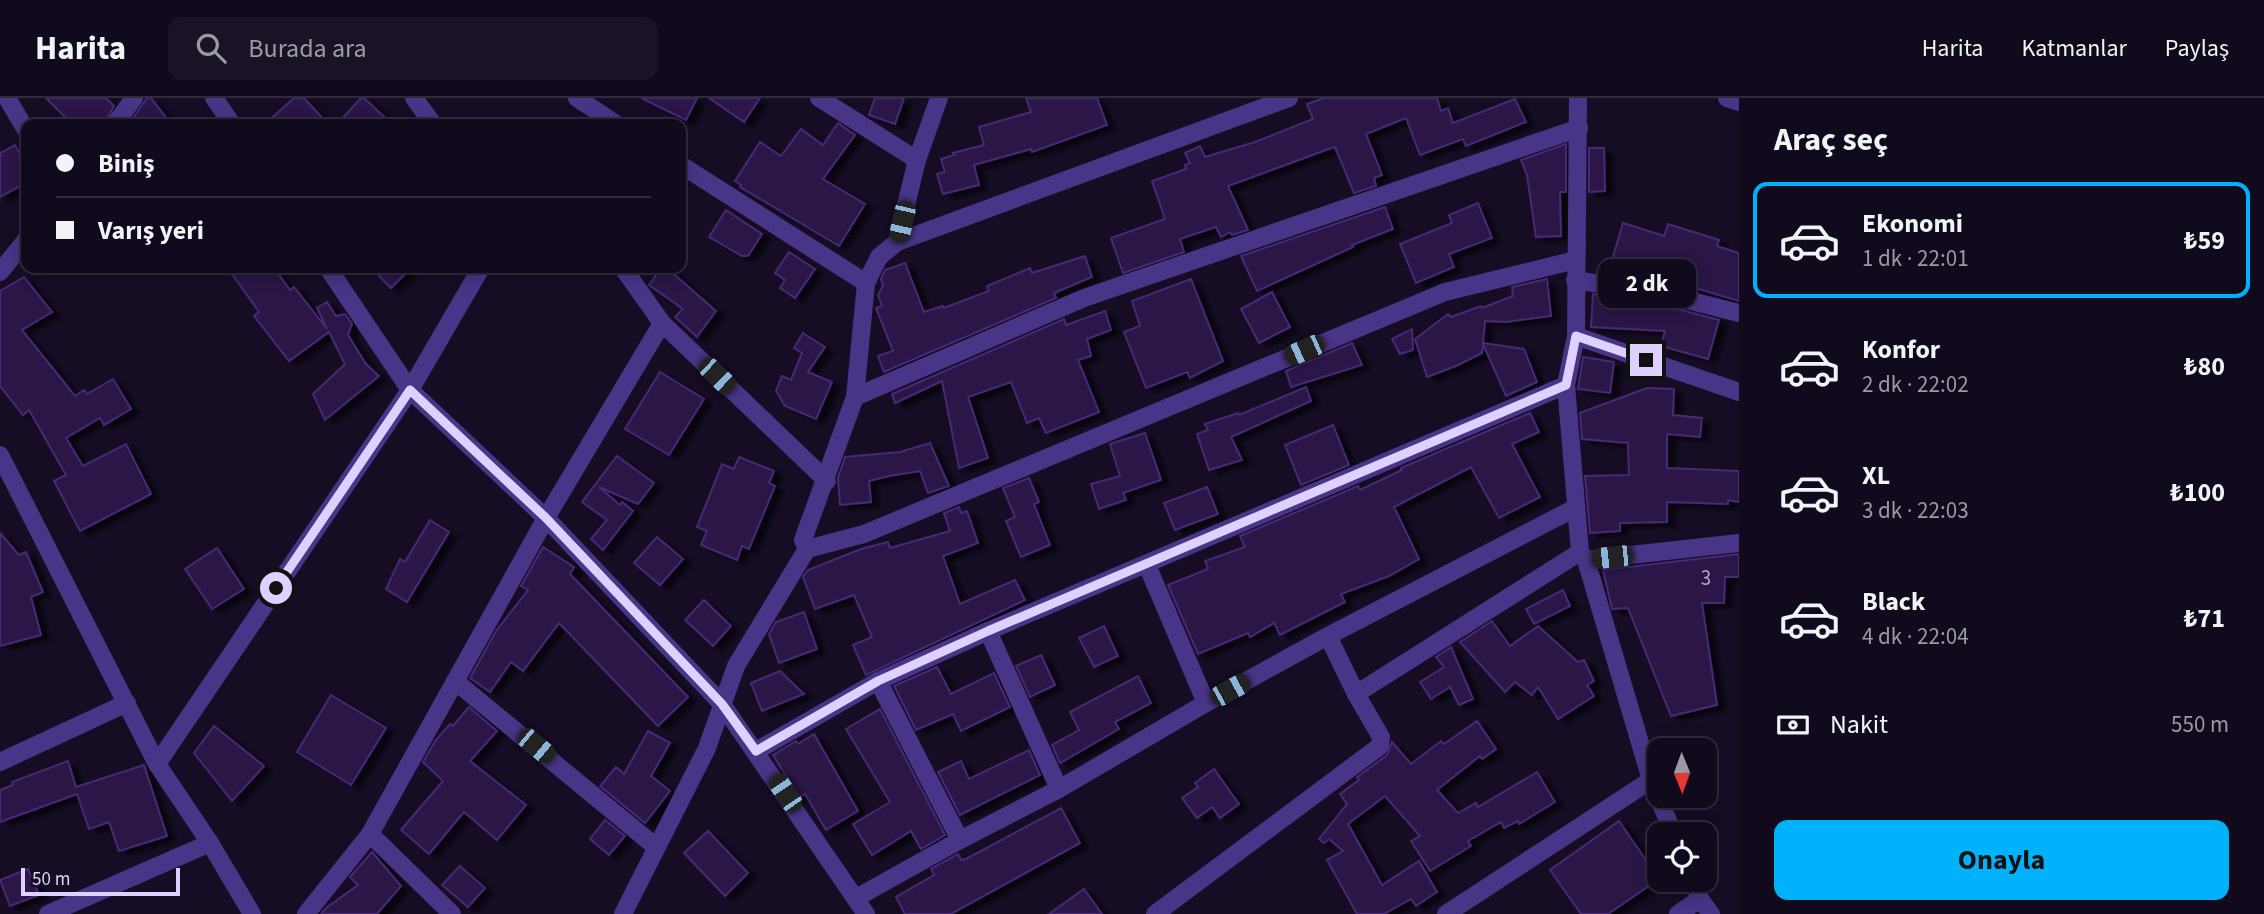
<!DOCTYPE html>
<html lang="tr">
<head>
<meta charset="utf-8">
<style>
  :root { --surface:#100a1c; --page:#191325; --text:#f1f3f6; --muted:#9c9aa3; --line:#302b3b; --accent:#00b2fc }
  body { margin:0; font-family:"Source Sans 3",sans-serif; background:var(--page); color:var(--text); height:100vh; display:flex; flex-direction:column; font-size:26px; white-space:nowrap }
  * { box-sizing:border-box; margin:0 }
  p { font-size:23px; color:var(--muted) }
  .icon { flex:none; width:38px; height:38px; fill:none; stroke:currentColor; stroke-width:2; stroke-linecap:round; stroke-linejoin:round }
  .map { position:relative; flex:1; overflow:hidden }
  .drawer { display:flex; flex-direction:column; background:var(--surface); width:525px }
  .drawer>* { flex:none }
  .top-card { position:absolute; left:21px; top:21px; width:665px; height:154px; border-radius:14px; box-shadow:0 4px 18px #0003,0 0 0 2px var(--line); display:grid; align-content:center; height:154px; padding:0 35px; background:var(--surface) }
  .needle { width:46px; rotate:179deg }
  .buttons { position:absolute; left:1647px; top:640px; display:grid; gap:14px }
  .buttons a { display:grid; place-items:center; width:70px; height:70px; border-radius:14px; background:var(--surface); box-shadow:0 4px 18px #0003,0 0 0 2px var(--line); font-size:35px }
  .scale { position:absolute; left:21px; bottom:18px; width:159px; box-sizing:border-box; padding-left:7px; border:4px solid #dfd1ff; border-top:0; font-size:19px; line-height:24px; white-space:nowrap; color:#dfd1ff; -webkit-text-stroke:5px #160d25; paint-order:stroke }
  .end { position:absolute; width:32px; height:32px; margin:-16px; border:9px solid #dfd1ff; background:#111; box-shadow:0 0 0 4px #111 }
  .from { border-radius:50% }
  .bubble { position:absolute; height:49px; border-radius:14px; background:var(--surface); box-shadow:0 4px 18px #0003,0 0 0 2px var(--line); font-size:23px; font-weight:700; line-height:49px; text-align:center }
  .car { position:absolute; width:21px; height:42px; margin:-21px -10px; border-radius:9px; box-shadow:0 0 5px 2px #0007; background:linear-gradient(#222 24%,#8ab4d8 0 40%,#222 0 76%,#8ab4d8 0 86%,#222 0) }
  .top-card b { display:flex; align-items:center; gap:24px; height:66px; font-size:26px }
  .top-card b+b { border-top:2px solid var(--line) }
  .top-card i { width:18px; height:18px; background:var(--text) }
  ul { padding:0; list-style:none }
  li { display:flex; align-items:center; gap:21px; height:116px; margin:0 14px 10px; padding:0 21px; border:4px solid transparent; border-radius:14px }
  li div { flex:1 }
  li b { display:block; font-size:26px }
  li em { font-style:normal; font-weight:700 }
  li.current { border-color:var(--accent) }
  li>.icon { width:63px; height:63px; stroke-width:1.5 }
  h2 { padding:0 35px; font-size:32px; line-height:84px }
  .pay { display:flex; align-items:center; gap:18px; height:77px; padding:0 35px; font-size:26px }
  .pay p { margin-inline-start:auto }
  .primary-button { display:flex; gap:14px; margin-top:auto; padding:14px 35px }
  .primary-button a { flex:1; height:80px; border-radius:14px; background:var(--accent); color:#111; font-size:28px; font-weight:700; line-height:80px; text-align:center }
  header { display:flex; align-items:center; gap:42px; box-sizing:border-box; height:98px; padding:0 35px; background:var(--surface); border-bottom:2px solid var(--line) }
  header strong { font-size:33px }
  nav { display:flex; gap:38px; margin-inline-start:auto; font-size:24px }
  .search { width:490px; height:63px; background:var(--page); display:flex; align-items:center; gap:18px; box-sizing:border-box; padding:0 24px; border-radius:14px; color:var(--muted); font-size:26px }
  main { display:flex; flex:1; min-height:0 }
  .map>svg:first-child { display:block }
  .building { fill:#2b1847; stroke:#462974; stroke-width:2; filter:url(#shadow) }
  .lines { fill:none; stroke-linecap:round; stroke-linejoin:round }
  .minor { stroke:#483587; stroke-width:18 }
  .route { stroke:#dfd1ff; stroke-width:9 }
  .labels { text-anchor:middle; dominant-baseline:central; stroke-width:5; stroke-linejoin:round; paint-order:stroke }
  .number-label { font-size:21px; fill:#b2a3d1 }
</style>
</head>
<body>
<header>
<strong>Harita</strong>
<div class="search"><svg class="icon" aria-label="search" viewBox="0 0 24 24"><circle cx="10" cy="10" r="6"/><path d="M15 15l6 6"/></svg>Burada ara</div>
<nav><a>Harita</a><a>Katmanlar</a><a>Paylaş</a></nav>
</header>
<main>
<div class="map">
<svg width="1739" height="816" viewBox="0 0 1739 816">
  <defs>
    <filter id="shadow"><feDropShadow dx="8" dy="4.5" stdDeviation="2" flood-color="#0009"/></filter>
  </defs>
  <rect width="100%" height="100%" fill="#160d25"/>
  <!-- building -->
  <g class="building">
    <path d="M 46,0 L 106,0 L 114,8 L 104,26 L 72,26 Z"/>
    <path d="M 147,0 L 151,0 L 171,26 L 129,26 Z"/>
    <path d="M 294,0 L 304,0 L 328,26 L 265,26 Z"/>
    <path d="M 361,0 L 364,0 L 392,26 L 337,26 Z"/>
    <path d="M 641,0 L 697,0 L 686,22 Z"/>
    <path d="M 709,0 L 760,0 L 744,24 Z"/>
    <path d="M 875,0 L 904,0 L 895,26 L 869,17 Z"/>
    <path d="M 1026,0 L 1097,0 L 1107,27 L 1032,54 L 1031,51 L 974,67 L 979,87 L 943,96 L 937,76 L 945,74 L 941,61 L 954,57 L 953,55 L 984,47 L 979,29 L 1031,14 Z"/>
    <path d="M 1324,0 L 1437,0 L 1441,13 L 1448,10 L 1453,25 L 1515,1 L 1526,24 L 1466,48 L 1463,41 L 1420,57 L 1406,20 L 1366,36 L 1382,77 L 1374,80 L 1376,88 L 1354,95 L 1335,49 L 1326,52 L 1228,88 L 1248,132 L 1232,137 L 1230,134 L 1221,139 L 1216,129 L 1180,141 L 1184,154 L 1123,175 L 1111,140 L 1165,121 L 1152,83 L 1186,71 L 1185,67 L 1190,65 L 1185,55 L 1200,48 L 1205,59 L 1255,44 L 1313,21 L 1307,6 Z"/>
    <path d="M 838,25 L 855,37 L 823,81 L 865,106 L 839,148 L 740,89 L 741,87 L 735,83 L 760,44 L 781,58 L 801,31 L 823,47 Z"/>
    <path d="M 1566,46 L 1566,94 L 1560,94 L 1561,138 L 1536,139 L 1527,77 L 1521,62 Z"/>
    <path d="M 15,47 L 26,68 L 26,85 L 0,99 L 0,55 Z"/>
    <path d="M 1589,50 L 1604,50 L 1605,93 L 1589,94 Z"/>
    <path d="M 1478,105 L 1492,140 L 1449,156 L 1454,169 L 1416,185 L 1400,146 L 1452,125 L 1449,117 Z"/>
    <path d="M 1385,109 L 1393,131 L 1352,147 L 1353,149 L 1257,193 L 1241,158 Z"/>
    <path d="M 726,112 L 762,136 L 748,158 L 742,158 L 709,139 Z"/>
    <path d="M 1623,125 L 1664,138 L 1668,126 L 1719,142 L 1717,148 L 1739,155 L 1739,203 L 1611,165 Z"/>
    <path d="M 789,154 L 815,171 L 795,200 L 780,190 L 785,182 L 775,175 Z"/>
    <path d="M 1085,158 L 1092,179 L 1054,195 L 1056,200 L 884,274 L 878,258 L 893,253 L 876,210 L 882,208 L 878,197 L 883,188 L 881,181 L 885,172 L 905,165 L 924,214 L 943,208 L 944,210 L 989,193 L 987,188 L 1030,170 L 1032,175 Z"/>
    <path d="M 241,170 L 274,170 L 290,192 L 294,189 L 327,231 L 317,210 L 327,204 L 336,218 L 345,216 L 352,226 L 348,237 L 366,266 L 379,278 L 325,322 L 313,296 L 345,266 L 329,234 L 289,263 L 254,218 L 259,214 L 232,176 Z"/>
    <path d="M 388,170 L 411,170 L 391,190 L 379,178 Z"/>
    <path d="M 661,170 L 667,170 L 716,213 L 697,239 L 675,219 L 683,211 L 649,187 Z"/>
    <path d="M 24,179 L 52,214 L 22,232 L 75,298 L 84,292 L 87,296 L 113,281 L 131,311 L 104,327 L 100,320 L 66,340 L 83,368 L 126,346 L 151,396 L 80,433 L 54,383 L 66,377 L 29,312 L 23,317 L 0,288 L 0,193 Z"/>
    <path d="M 1191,181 L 1223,263 L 1190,280 L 1187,274 L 1146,290 L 1124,234 L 1140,228 L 1132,203 Z"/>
    <path d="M 1547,181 L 1551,218 L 1506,224 L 1485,223 L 1483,245 L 1524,251 L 1537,284 L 1506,298 L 1483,246 L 1482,255 L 1456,268 L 1427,279 L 1415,241 L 1448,216 L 1451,219 L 1481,208 L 1482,210 L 1513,198 L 1512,189 Z"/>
    <path d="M 1272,194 L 1290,229 L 1259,245 L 1241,211 Z"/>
    <path d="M 1593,196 L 1662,207 L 1719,222 L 1708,261 L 1661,248 L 1665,233 L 1591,229 Z"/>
    <path d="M 1105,213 L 1111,232 L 1087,241 L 1091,258 L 1078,262 L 1099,314 L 1046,335 L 1039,320 L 1027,325 L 1011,284 L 968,299 L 988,360 L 959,370 L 942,283 L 895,305 L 892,296 L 1064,221 L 1066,227 Z"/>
    <path d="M 1412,231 L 1413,252 L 1400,256 L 1392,241 Z"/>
    <path d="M 803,235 L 825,249 L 808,274 L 832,284 L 816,321 L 785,308 L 776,293 L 782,278 L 791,282 L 802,255 L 794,250 Z"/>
    <path d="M 1352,245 L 1362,267 L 1291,289 L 1286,273 Z"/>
    <path d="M 1583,259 L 1614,264 L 1610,295 L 1578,291 Z"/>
    <path d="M 660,274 L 704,301 L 669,357 L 625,331 Z"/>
    <path d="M 1306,289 L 1311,303 L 1231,339 L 1242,362 L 1209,372 L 1197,336 L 1208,332 L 1205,326 L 1238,315 L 1239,317 Z"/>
    <path d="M 1647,290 L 1674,291 L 1673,317 L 1702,320 L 1700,339 L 1667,336 L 1667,370 L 1739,373 L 1739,404 L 1728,402 L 1728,406 L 1667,404 L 1667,424 L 1620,425 L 1620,433 L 1590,435 L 1585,378 L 1629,377 L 1628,345 L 1582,341 L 1580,315 Z"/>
    <path d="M 1530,315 L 1539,334 L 1512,346 L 1540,399 L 1499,420 L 1471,369 L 1394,409 L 1419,461 L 1389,478 L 1341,496 L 1345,504 L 1280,537 L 1274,525 L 1250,539 L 1248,535 L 1198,556 L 1168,487 L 1208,471 L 1205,463 L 1245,449 L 1240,438 L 1358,388 L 1360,392 L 1402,372 L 1401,370 Z"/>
    <path d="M 1333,327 L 1349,367 L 1301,387 L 1285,347 Z"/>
    <path d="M 1145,335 L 1161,382 L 1123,395 L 1126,402 L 1099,411 L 1091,386 L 1120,378 L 1110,346 Z"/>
    <path d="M 930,345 L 949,388 L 928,395 L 920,373 L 889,378 L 869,383 L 871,404 L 840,407 L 838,380 L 845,359 L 900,354 Z"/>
    <path d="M 617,358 L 654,385 L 638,406 L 599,389 L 620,407 L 622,404 L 633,413 L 603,452 L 591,441 L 607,422 L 582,404 Z"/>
    <path d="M 739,359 L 774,373 L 769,385 L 775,388 L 749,451 L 742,448 L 737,462 L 701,447 L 707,433 L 697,429 L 722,366 L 734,371 Z"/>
    <path d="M 1029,380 L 1039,404 L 1034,406 L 1050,447 L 1021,459 L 1006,423 L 1015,419 L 1003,390 Z"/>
    <path d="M 1207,389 L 1218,416 L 1175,432 L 1164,405 Z"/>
    <path d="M 959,409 L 961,415 L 967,413 L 978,445 L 943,458 L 960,506 L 1015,482 L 1025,502 L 866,577 L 853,547 L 872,539 L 854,497 L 815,511 L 803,479 L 808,472 L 861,451 L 888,444 L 890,450 L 950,433 L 944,415 Z"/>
    <path d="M 430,422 L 449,434 L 407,504 L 386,491 L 400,461 L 405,464 Z"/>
    <path d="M 0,435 L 19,457 L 26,454 L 43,494 L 31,499 L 41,537 L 0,548 Z"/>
    <path d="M 657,439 L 683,461 L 660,487 L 634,465 Z"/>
    <path d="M 543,449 L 574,469 L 570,476 L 688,599 L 658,628 L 559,525 L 523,573 L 511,564 L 490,594 L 470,580 L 496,533 L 528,492 L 521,488 Z"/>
    <path d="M 217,450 L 244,491 L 212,511 L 185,471 Z"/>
    <path d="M 1739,456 L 1739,479 L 1725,479 L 1724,505 L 1702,505 L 1717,607 L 1671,618 L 1628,510 L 1612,511 L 1603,472 Z"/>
    <path d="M 1563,492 L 1570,508 L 1534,526 L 1526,511 Z"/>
    <path d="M 704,502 L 731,528 L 713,548 L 685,522 Z"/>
    <path d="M 804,514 L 817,551 L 779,565 L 769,536 L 776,524 Z"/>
    <path d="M 1492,523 L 1510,548 L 1538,528 L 1578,564 L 1584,562 L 1594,583 L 1587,587 L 1594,598 L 1558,621 L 1538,589 L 1532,597 L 1515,584 L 1505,594 L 1460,544 Z"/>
    <path d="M 1104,528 L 1118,558 L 1094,569 L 1079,540 Z"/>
    <path d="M 1451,549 L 1473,601 L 1459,607 L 1450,589 L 1431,601 L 1420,584 L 1444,569 L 1436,559 Z"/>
    <path d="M 1041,557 L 1055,587 L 1030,599 L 1016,568 Z"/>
    <path d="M 937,569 L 951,596 L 994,575 L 1010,609 L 961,633 L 953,616 L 916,632 L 894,588 Z"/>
    <path d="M 780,573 L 804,596 L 762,613 L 751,585 Z"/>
    <path d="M 1138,578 L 1151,605 L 1115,624 L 1119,631 L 1060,665 L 1052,647 L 1079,632 L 1070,614 Z"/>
    <path d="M 331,597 L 386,630 L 351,687 L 297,654 Z"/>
    <path d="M 469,609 L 497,633 L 470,663 L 526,707 L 497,742 L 464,714 L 429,756 L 401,732 L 443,683 L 423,664 L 435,643 L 450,626 L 453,628 Z"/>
    <path d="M 880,611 L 945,737 L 921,751 L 911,733 L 872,757 L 853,726 L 890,704 L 846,631 Z"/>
    <path d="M 1477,623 L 1496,651 L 1482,661 L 1480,658 L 1437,692 L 1458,715 L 1476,705 L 1478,709 L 1537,674 L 1555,704 L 1519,726 L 1518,723 L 1504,730 L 1501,724 L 1468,743 L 1471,748 L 1430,773 L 1411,743 L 1420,738 L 1385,698 L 1348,726 L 1382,787 L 1419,763 L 1437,794 L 1416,808 L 1411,801 L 1384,816 L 1357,816 L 1327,762 L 1343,753 L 1329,741 L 1324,745 L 1319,741 L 1347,706 L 1340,696 L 1359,682 L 1357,679 L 1387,657 L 1392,644 L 1411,666 L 1441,643 L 1444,646 Z"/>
    <path d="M 214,628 L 264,668 L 232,703 L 194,655 Z"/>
    <path d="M 648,633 L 670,645 L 651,678 L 670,693 L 645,725 L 600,688 L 616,669 L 624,676 Z"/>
    <path d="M 814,636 L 858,713 L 826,732 L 805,696 L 799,699 L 773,657 L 796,643 L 798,646 Z"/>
    <path d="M 1029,652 L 1040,677 L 960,717 L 938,674 L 961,663 L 969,681 Z"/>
    <path d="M 68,663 L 76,689 L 144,667 L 167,738 L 119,753 L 109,724 L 89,731 L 77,696 L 0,724 L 0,692 L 13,687 L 12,684 Z"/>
    <path d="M 1214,671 L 1239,706 L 1220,720 L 1212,709 L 1197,720 L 1182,700 L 1198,689 L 1195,685 Z"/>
    <path d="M 1061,710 L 1080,745 L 951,816 L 905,816 L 896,799 L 934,777 L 931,771 L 958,756 L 961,762 L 966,761 Z"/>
    <path d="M 605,722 L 625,738 L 609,757 L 590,741 Z"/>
    <path d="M 1619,723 L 1659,781 L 1608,816 L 1581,816 L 1550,772 Z"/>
    <path d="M 708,733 L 748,775 L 725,798 L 684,755 Z"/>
    <path d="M 372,754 L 401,788 L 377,816 L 321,816 L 326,810 L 358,787 L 350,779 Z"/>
    <path d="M 460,768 L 485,790 L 468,809 L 442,787 Z"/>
    <path d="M 28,771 L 39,797 L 10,808 L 0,782 Z"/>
    <path d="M 1084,791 L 1102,816 L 1049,816 Z"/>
  </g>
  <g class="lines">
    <!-- minor -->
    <g class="minor">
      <path d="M 7,0 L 26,32"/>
      <path d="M 214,0 L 232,26"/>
      <path d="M 414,0 L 433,26"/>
      <path d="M 577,0 L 616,26"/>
      <path d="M 819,0 L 917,62"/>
      <path d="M 1578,0 L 1576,238 L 1566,287 L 1580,454 L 1586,462 L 1651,682 L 1674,737"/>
      <path d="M 1727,0 L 1739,4"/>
      <path d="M 115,26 L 134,0"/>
      <path d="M 681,67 L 866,185"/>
      <path d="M 897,144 L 1289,0"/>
      <path d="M 328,170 L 410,292 L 546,420 L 722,606 L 866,816"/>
      <path d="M 623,170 L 662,225 L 827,383"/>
      <path d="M 0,174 L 26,142"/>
      <path d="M 1575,182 L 1664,196 L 1739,215"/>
      <path d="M 1576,238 L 1739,294"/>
      <path d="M 855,299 L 1084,200 L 1579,30"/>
      <path d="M 0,357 L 157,666 L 210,745 L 252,816"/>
      <path d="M 807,451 L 864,436 L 1445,194 L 1576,162"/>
      <path d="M 1586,462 L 1739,445"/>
      <path d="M 1147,467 L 1206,605"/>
      <path d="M 988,533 L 1059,691"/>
      <path d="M 455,583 L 656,749"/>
      <path d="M 878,583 L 960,742"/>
      <path d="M 1356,596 L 1580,454"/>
      <path d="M 756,653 L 878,583 L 988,533 L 1566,287"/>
      <path d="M 0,664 L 127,605"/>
      <path d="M 157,666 L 410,292 L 481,170"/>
      <path d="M 370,736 L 452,816"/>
      <path d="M 1692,782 L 1700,801 L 1711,816"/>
      <path d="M 856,800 L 960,742 L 1059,691 L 1206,605 L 1328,538 L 1575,410"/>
      <path d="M 48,816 L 210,745"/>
      <path d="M 306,816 L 370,736 L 546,420 L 662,225"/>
      <path d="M 623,816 L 707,650 L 736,568 L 807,451 L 803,442 L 855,299 L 866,185 L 879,159 L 897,144 L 917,62 L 939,0"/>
      <path d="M 1155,816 L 1380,648 L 1381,639 L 1356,596 L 1328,538"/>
      <path d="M 1446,816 L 1651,682"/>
      <path d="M 1678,816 L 1700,801"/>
    </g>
  </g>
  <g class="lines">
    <!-- route -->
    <path class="route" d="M 276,490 L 410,292 L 546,420 L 722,606 L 756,653 L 878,583 L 988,533 L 1566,287 L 1576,238 L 1646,262"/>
  </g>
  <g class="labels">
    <!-- number labels -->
    <g class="number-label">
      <text x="1706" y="480">3</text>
    </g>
  </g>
</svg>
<div class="buttons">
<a><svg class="needle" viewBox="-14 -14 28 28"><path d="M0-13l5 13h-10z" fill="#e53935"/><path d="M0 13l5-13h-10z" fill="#9c9aa3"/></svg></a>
<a><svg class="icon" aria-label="locate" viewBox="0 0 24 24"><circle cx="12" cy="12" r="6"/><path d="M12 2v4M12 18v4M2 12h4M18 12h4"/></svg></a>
</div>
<div class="scale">50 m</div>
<i class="end from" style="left:276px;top:490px"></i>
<i class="end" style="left:1646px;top:262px"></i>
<div class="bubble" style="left:1598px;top:161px;width:98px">2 dk</div>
<i class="car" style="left:902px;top:124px;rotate:193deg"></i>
<i class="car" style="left:1304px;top:252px;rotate:246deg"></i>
<i class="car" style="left:717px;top:278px;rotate:134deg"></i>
<i class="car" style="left:1612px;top:459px;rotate:264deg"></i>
<i class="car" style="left:1230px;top:592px;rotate:61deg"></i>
<i class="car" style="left:536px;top:648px;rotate:130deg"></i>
<i class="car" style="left:785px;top:695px;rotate:326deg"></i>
<div class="top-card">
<b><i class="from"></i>Biniş</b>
<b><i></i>Varış yeri</b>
</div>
</div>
<section class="drawer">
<h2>Araç seç</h2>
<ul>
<li class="current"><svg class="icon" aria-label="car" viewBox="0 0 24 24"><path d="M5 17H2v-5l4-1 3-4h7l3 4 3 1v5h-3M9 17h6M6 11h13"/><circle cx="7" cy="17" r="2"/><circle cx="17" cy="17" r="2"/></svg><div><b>Ekonomi</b><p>1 dk · 22:01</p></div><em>₺59</em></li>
<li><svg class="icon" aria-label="car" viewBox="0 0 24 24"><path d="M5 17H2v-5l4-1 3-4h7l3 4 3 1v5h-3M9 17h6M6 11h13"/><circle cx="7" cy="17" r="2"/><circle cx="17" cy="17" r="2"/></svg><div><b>Konfor</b><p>2 dk · 22:02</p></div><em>₺80</em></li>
<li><svg class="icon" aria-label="car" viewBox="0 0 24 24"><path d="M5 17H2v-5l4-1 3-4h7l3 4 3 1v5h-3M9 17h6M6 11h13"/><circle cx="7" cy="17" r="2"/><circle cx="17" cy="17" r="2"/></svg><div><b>XL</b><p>3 dk · 22:03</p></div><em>₺100</em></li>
<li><svg class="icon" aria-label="car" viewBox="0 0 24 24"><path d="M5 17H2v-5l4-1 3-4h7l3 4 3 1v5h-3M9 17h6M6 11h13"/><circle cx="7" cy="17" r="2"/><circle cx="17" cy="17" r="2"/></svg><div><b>Black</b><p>4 dk · 22:04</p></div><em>₺71</em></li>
</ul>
<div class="pay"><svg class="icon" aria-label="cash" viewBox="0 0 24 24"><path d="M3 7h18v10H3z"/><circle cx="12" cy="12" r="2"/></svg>Nakit<p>550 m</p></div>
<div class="primary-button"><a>Onayla</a></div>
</section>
</main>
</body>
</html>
